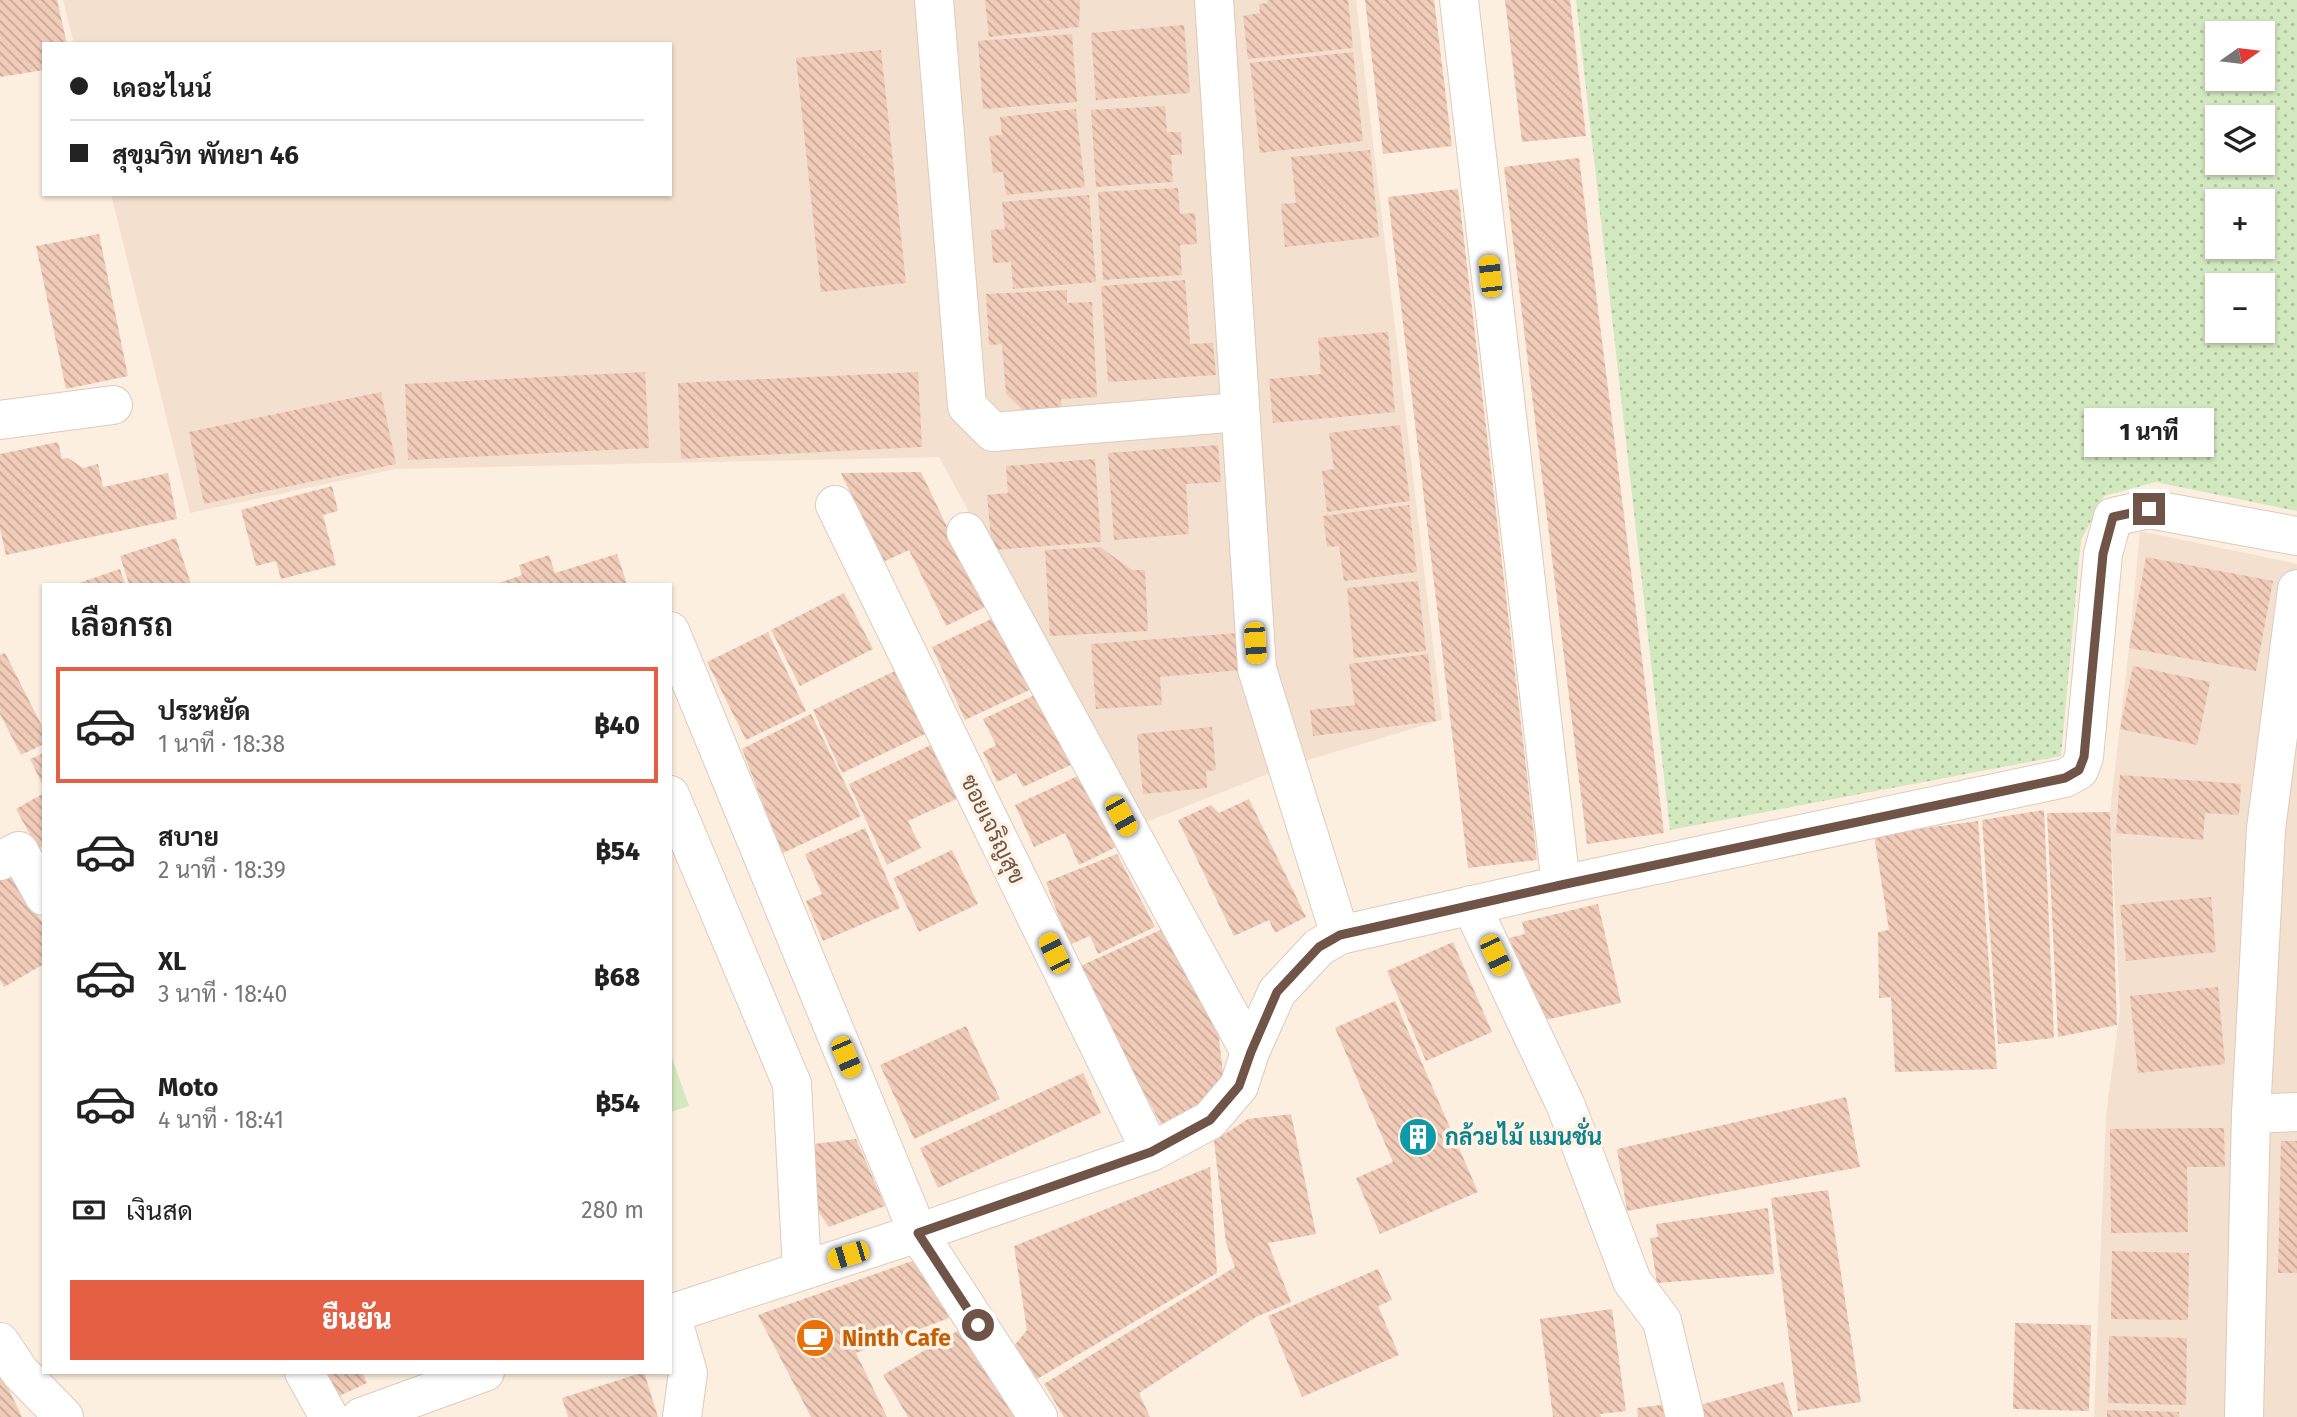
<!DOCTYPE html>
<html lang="th">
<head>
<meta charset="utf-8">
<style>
  :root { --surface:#fff; --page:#f2f2f2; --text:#222; --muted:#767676; --line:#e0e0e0; --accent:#e55f45 }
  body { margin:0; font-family:"Fira Sans",Sarabun,sans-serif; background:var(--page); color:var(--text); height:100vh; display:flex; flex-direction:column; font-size:26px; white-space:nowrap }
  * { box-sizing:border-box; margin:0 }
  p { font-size:23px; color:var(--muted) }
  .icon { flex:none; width:38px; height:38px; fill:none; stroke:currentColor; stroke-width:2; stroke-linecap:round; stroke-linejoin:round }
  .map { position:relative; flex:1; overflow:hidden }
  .drawer { position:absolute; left:42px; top:583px; width:630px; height:791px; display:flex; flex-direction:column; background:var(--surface); border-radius:0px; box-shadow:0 2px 5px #0004 }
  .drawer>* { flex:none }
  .guide { position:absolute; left:42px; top:42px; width:630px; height:154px; border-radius:0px; box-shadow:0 2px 5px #0004; display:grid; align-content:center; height:154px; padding:0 28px; background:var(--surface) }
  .needle { width:46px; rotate:76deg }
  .controls { position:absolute; left:2205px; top:21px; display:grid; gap:14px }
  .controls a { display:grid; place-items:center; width:70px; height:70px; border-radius:0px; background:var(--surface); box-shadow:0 2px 5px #0004; font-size:35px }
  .end { position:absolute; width:32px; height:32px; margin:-16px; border:9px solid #715448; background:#fff; box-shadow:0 0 0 4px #fff }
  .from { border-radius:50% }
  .bubble { position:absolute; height:49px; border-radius:0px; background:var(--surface); box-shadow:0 2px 5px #0004; font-size:23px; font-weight:800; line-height:49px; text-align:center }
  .car { position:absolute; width:21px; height:42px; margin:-21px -10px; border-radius:9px; box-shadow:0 0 5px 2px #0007; background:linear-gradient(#f5c518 24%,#345 0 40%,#f5c518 0 76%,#345 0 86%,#f5c518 0) }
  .guide b { display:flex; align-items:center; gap:24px; height:66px; font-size:26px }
  .guide b+b { border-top:2px solid var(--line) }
  .guide i { width:18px; height:18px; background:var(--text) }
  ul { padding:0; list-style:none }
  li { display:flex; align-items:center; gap:21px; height:116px; margin:0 14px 10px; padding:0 14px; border:4px solid transparent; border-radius:0px }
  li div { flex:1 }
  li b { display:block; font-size:26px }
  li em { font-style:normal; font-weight:800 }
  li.selected { border-color:var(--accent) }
  li>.icon { width:63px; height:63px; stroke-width:1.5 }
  h2 { padding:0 28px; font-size:32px; line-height:84px }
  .pay { display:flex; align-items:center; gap:18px; height:77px; padding:0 28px; font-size:26px }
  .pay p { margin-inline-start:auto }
  .button { display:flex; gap:14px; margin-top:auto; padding:14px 28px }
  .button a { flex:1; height:80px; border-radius:0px; background:var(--accent); color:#fff; font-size:28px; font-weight:800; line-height:80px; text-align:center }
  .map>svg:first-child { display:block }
  .residential { fill:#f3e0ce }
  .grass { fill:url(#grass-dots); fill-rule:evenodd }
  .green { fill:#d2e8bf }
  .building { fill:url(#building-back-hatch) }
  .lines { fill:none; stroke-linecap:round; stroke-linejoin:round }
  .minor-casing { stroke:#dfcabc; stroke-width:40 }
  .minor { stroke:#fff; stroke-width:38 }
  .route { stroke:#715448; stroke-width:9 }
  .labels { text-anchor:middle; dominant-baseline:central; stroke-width:7; stroke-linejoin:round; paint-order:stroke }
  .street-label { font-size:23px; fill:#715448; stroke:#fff3e5 }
  .culture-label { font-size:23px; font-weight:bold; fill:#0d838f; stroke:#fff3e5; text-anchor:start }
  .food-label { font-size:23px; font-weight:bold; fill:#c56008; stroke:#fff3e5; text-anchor:start }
</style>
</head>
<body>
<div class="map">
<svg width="2297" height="1417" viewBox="0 0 2297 1417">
  <defs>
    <pattern id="grass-dots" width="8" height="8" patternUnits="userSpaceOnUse" patternTransform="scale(1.75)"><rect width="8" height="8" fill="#d2e8bf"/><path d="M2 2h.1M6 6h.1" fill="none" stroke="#afbf9d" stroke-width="1.8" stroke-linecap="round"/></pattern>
    <pattern id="building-back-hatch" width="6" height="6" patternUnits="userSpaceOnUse" patternTransform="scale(1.75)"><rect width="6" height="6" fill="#f0cbb8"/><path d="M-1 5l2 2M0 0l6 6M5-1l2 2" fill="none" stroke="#c7a798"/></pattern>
  </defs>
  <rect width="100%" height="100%" fill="#fcefe0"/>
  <!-- residential -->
  <g class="residential">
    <path d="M 63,0 L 1356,0 L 1442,720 L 1288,766 L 1139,825 L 939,457 L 395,469 L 190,513 L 111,194 L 670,194 L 670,44 L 74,44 Z"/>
    <path d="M 2140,531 L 2297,564 L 2297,1417 L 2094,1417 L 2106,1116 L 2120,1010 L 2110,812 L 2129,648 Z"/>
  </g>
  <!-- grass -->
  <path class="grass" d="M 1576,0 L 2297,0 L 2297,511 L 2156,482 L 2104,496 L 2081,540 L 2061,756 L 1670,830 ZM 2217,33 L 2263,33 L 2263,79 L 2217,79 ZM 2217,117 L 2263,117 L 2263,163 L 2217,163 ZM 2217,201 L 2263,201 L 2263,247 L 2217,247 ZM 2217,285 L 2263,285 L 2263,331 L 2217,331 Z"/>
  <!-- green -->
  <path class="green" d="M 670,1052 L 689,1106 L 670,1112 Z"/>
  <!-- building -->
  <g class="building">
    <path d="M 0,0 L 57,0 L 67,44 L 44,44 L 44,70 L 0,77 Z"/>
    <path d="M 985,0 L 1080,0 L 1079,27 L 989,37 Z"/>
    <path d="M 1267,0 L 1348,0 L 1353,48 L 1248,59 L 1243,16 L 1260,13 L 1259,4 L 1268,3 Z"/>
    <path d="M 1365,0 L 1434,0 L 1452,146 L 1383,154 Z"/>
    <path d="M 1505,0 L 1570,0 L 1586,136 L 1522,142 Z"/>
    <path d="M 1184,25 L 1190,93 L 1096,100 L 1091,33 Z"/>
    <path d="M 1072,34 L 1077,102 L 983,109 L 978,41 Z"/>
    <path d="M 881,50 L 906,283 L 821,292 L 796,58 Z"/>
    <path d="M 1353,52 L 1363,141 L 1260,153 L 1250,63 Z"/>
    <path d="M 1165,106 L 1167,132 L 1181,132 L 1182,155 L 1171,155 L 1173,182 L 1096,187 L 1091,110 Z"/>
    <path d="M 1076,109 L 1085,187 L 1006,195 L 1003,172 L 993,173 L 989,136 L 1002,135 L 1000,117 Z"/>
    <path d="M 1370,150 L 1379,237 L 1285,247 L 1281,204 L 1296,203 L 1291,157 Z"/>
    <path d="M 1579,158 L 1664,833 L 1587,844 L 1504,167 Z"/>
    <path d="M 1178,188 L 1180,214 L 1195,213 L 1197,244 L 1180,245 L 1182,275 L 1103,280 L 1098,192 Z"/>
    <path d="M 1458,189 L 1537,860 L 1468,868 L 1388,197 Z"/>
    <path d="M 1089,195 L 1096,282 L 1013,289 L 1011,262 L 993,263 L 991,230 L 1005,229 L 1002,202 Z"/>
    <path d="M 99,234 L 128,376 L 66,389 L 36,246 Z"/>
    <path d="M 1185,280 L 1190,344 L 1213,343 L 1216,375 L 1108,382 L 1101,286 Z"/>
    <path d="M 1067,290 L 1067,303 L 1092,302 L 1097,397 L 1061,399 L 1062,414 L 1029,416 L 1006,394 L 1002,344 L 989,345 L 986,294 Z"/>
    <path d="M 1388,332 L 1395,412 L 1273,423 L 1269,379 L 1321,374 L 1318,338 Z"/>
    <path d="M 645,372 L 649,448 L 408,460 L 405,384 Z"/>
    <path d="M 918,372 L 922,447 L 681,459 L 678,383 Z"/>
    <path d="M 381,392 L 396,464 L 204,504 L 189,432 Z"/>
    <path d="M 1400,425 L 1410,501 L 1327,512 L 1322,471 L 1334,469 L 1329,433 Z"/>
    <path d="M 58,442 L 62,459 L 68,458 L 83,468 L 98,464 L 103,487 L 168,473 L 177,519 L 6,555 L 0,529 L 0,454 Z"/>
    <path d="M 1218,445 L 1221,482 L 1186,484 L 1189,534 L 1114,540 L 1108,453 Z"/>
    <path d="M 1095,459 L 1101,542 L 992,550 L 987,495 L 1008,493 L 1006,466 Z"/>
    <path d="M 921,472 L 985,607 L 946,626 L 909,550 L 883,562 L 841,473 Z"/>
    <path d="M 332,486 L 338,511 L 323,515 L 336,565 L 281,579 L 276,561 L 256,566 L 241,510 Z"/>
    <path d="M 1409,505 L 1417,572 L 1344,581 L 1339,546 L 1327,547 L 1323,516 Z"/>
    <path d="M 176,538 L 191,584 L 129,584 L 120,556 Z"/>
    <path d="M 1100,547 L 1132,570 L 1145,570 L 1148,631 L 1050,636 L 1045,550 Z"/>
    <path d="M 617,554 L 627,584 L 496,584 L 522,575 L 519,565 L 549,555 L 555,573 Z"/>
    <path d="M 2146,557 L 2273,581 L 2256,671 L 2129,648 Z"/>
    <path d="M 120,569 L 125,584 L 76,584 Z"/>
    <path d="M 1418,581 L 1426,651 L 1354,658 L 1347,588 Z"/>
    <path d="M 844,593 L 873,649 L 800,686 L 771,630 Z"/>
    <path d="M 1002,614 L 1036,687 L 965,720 L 932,647 Z"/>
    <path d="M 768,632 L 806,711 L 746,740 L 707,662 Z"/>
    <path d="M 1239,633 L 1242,670 L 1160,677 L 1162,705 L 1096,709 L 1091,644 Z"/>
    <path d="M 5,653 L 44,730 L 44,744 L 21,755 L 0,714 L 0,655 Z"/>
    <path d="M 1428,654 L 1436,721 L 1313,736 L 1310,710 L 1355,705 L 1349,664 Z"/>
    <path d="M 2133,666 L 2210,682 L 2197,745 L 2120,729 Z"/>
    <path d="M 897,670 L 927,733 L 842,773 L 813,710 Z"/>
    <path d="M 1039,693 L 1073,764 L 1023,787 L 1016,773 L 997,782 L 983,752 L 996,745 L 983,719 Z"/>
    <path d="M 811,714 L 861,816 L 775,857 L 759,821 L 768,817 L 742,749 Z"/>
    <path d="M 1212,727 L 1216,770 L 1206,771 L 1207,788 L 1143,794 L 1137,734 Z"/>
    <path d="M 939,741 L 965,795 L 908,821 L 921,848 L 887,865 L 849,784 Z"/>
    <path d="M 44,753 L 44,788 L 30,759 Z"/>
    <path d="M 1082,774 L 1116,847 L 1079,865 L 1065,833 L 1034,847 L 1015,805 Z"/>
    <path d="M 2120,775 L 2241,784 L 2239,815 L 2205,813 L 2203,840 L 2116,833 Z"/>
    <path d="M 44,793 L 44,845 L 38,849 L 16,809 Z"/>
    <path d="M 1249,799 L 1306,917 L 1275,933 L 1269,920 L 1234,936 L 1178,820 L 1211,805 L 1219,813 Z"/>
    <path d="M 2044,810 L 2054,1038 L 1998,1044 L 1982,820 Z"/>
    <path d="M 2110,812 L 2117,1025 L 2058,1037 L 2047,813 Z"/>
    <path d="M 1978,821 L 1997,1069 L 1895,1072 L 1891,997 L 1879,998 L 1878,932 L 1889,930 L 1874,835 Z"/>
    <path d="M 865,828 L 900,908 L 823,941 L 806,901 L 822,894 L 805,854 Z"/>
    <path d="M 952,850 L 978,904 L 919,932 L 893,878 Z"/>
    <path d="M 1117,854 L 1155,927 L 1098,954 L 1090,936 L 1069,945 L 1046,882 Z"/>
    <path d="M 13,873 L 44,926 L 44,964 L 4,987 L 0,980 L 0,881 Z"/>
    <path d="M 2211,897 L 2216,952 L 2126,961 L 2120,905 Z"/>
    <path d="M 1598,904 L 1621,1003 L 1545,1020 L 1509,938 L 1525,934 L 1522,922 Z"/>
    <path d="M 1167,927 L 1216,1013 L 1224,1082 L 1184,1122 L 1165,1131 L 1076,968 Z"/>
    <path d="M 1453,942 L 1492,1032 L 1426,1061 L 1387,971 Z"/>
    <path d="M 2218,987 L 2225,1064 L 2138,1073 L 2130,996 Z"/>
    <path d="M 1395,1001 L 1478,1192 L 1380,1234 L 1356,1178 L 1393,1162 L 1335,1028 Z"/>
    <path d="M 966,1026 L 1000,1099 L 914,1139 L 880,1065 Z"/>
    <path d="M 1083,1073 L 1101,1113 L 938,1188 L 920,1148 Z"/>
    <path d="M 1846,1097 L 1860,1167 L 1627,1211 L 1617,1149 Z"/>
    <path d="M 1291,1114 L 1316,1234 L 1268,1243 L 1291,1302 L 1256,1317 L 1139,1393 L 1150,1417 L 1064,1417 L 1044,1384 L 1235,1267 L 1226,1243 L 1214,1141 L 1248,1119 Z"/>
    <path d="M 2224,1128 L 2225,1167 L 2187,1167 L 2188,1232 L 2111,1233 L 2110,1129 Z"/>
    <path d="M 856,1139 L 885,1206 L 829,1227 L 815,1207 L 814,1144 Z"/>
    <path d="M 2281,1141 L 2297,1141 L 2297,1273 L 2278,1273 Z"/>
    <path d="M 1210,1167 L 1217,1273 L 1037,1379 L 1014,1346 L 1027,1330 L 1014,1246 Z"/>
    <path d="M 1828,1190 L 1861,1402 L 1798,1411 L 1771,1198 Z"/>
    <path d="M 1768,1208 L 1774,1274 L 1657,1283 L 1650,1238 L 1658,1237 L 1656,1224 Z"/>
    <path d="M 2112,1251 L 2189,1253 L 2188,1320 L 2111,1319 Z"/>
    <path d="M 918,1259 L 949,1318 L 856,1353 L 887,1417 L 811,1417 L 758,1315 Z"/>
    <path d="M 1378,1269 L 1392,1300 L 1378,1306 L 1399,1355 L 1302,1397 L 1268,1316 Z"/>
    <path d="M 1612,1309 L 1626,1411 L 1600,1414 L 1601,1417 L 1553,1417 L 1540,1319 Z"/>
    <path d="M 2015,1323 L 2091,1325 L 2089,1411 L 2013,1409 Z"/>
    <path d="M 969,1324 L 1023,1417 L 908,1417 L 883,1375 Z"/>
    <path d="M 2109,1336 L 2187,1338 L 2186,1405 L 2108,1403 Z"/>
    <path d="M 0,1371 L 22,1417 L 0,1417 Z"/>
    <path d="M 325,1372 L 362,1372 L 367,1383 L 337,1397 Z"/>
    <path d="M 644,1372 L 658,1417 L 568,1417 L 562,1398 Z"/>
    <path d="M 1783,1382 L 1793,1417 L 1691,1417 L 1689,1408 Z"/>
    <path d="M 1676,1403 L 1678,1417 L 1638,1417 L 1637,1408 Z"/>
    <path d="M 2107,1410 L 2179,1412 L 2179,1417 L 2107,1417 Z"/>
  </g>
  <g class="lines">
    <defs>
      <g id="minor">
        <path d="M 934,0 L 967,406 L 993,432 L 1240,412"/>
        <path d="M 1214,0 L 1257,669 L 1340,935"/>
        <path d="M 1459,0 L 1561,885"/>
        <path d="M 0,420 L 113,405"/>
        <path d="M 835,505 L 1151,1152"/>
        <path d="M 966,532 L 1250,1052"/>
        <path d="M 670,631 L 918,1233 L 1038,1417"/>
        <path d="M 670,795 L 792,1084 L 802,1270"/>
        <path d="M 0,861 L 19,851 L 44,896"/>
        <path d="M 1471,905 L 1566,1106 L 1632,1281 L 1662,1321 L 1685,1417"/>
        <path d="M 2251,1114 L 2297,1112"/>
        <path d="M 670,1314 L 918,1233 L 1151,1152 L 1210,1120 L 1239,1086 L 1250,1052 L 1277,992 L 1319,947 L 1340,935 L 1561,885 L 2065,778 L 2079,770 L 2084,757 L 2103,554 L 2113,517 L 2149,509 L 2297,536"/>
        <path d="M 671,1314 L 688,1373 L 682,1417"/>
        <path d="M 0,1342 L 20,1372 L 64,1417"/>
        <path d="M 304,1372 L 329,1417"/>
        <path d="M 361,1417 L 485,1372"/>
        <path d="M 2244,1417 L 2251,1114 L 2266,829 L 2297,589"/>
      </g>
    </defs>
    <!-- minor casing -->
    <use href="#minor" class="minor-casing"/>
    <!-- minor -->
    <use href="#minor" class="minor"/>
  </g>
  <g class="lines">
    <!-- route -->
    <path class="route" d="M 978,1325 L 918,1233 L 1151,1152 L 1210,1120 L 1239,1086 L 1251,1052 L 1277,992 L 1319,947 L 1340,935 L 1561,885 L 2065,778 L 2079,770 L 2084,757 L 2103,554 L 2113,517 L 2149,509"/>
  </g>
  <!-- icons -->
  <defs>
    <symbol id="building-disc" viewBox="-11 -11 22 22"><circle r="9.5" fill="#0f9aa8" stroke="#fff3e5"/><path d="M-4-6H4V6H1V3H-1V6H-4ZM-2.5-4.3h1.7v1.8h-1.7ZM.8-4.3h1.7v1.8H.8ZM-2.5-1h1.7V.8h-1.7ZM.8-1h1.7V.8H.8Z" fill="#fff"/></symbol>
    <symbol id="cafe-disc" viewBox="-11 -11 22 22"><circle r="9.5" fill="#e8710a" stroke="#fff3e5"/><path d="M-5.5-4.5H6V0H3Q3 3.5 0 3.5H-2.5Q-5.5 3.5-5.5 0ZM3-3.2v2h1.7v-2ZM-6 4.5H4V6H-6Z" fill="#fff"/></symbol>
  </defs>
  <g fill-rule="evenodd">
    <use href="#building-disc" x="1396" y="1115" width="44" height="44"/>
    <use href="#cafe-disc" x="793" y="1316" width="44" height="44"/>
  </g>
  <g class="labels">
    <!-- street labels -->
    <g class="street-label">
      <text transform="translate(993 829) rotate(64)">ซอยเจริญสุข</text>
    </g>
    <!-- culture labels -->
    <g class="culture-label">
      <text x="1445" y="1137">กล้วยไม้ แมนชั่น</text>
    </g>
    <!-- food labels -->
    <g class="food-label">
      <text x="842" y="1338">Ninth Cafe</text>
    </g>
  </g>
</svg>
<div class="controls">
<a><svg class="needle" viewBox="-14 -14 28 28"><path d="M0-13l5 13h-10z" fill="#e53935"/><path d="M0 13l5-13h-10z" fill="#767676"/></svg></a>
<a><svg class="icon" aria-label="layers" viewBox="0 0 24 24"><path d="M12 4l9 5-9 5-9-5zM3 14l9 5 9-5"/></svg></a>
<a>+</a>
<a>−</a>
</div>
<i class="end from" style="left:978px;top:1325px"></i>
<i class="end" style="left:2149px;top:509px"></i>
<div class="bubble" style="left:2084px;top:408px;width:130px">1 นาที</div>
<i class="car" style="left:1490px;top:276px;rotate:354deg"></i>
<i class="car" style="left:1255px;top:643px;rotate:176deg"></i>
<i class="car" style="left:1121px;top:816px;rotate:151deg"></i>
<i class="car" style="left:1054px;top:953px;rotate:334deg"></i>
<i class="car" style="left:1495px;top:955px;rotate:155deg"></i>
<i class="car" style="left:846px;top:1057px;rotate:157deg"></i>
<i class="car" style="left:848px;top:1255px;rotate:253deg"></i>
<div class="guide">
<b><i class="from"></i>เดอะไนน์</b>
<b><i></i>สุขุมวิท พัทยา 46</b>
</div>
<section class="drawer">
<h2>เลือกรถ</h2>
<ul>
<li class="selected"><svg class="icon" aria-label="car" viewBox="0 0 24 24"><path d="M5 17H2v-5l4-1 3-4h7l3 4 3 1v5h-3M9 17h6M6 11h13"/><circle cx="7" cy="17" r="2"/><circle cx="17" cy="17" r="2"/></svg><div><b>ประหยัด</b><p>1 นาที · 18:38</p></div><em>฿40</em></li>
<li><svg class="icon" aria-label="car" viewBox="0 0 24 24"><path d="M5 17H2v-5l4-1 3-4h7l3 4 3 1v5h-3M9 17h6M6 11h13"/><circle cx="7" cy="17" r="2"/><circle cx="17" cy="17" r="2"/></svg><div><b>สบาย</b><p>2 นาที · 18:39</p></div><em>฿54</em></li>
<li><svg class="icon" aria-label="car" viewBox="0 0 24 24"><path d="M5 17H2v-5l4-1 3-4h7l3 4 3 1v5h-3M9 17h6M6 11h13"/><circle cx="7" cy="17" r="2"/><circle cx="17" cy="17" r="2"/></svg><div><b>XL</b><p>3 นาที · 18:40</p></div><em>฿68</em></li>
<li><svg class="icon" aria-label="car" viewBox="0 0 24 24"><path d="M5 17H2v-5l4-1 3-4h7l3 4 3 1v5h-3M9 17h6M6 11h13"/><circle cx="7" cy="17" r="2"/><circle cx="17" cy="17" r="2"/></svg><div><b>Moto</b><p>4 นาที · 18:41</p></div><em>฿54</em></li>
</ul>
<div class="pay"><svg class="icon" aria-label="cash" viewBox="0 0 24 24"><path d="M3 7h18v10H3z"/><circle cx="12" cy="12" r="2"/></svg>เงินสด<p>280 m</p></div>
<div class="button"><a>ยืนยัน</a></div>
</section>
</div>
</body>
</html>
